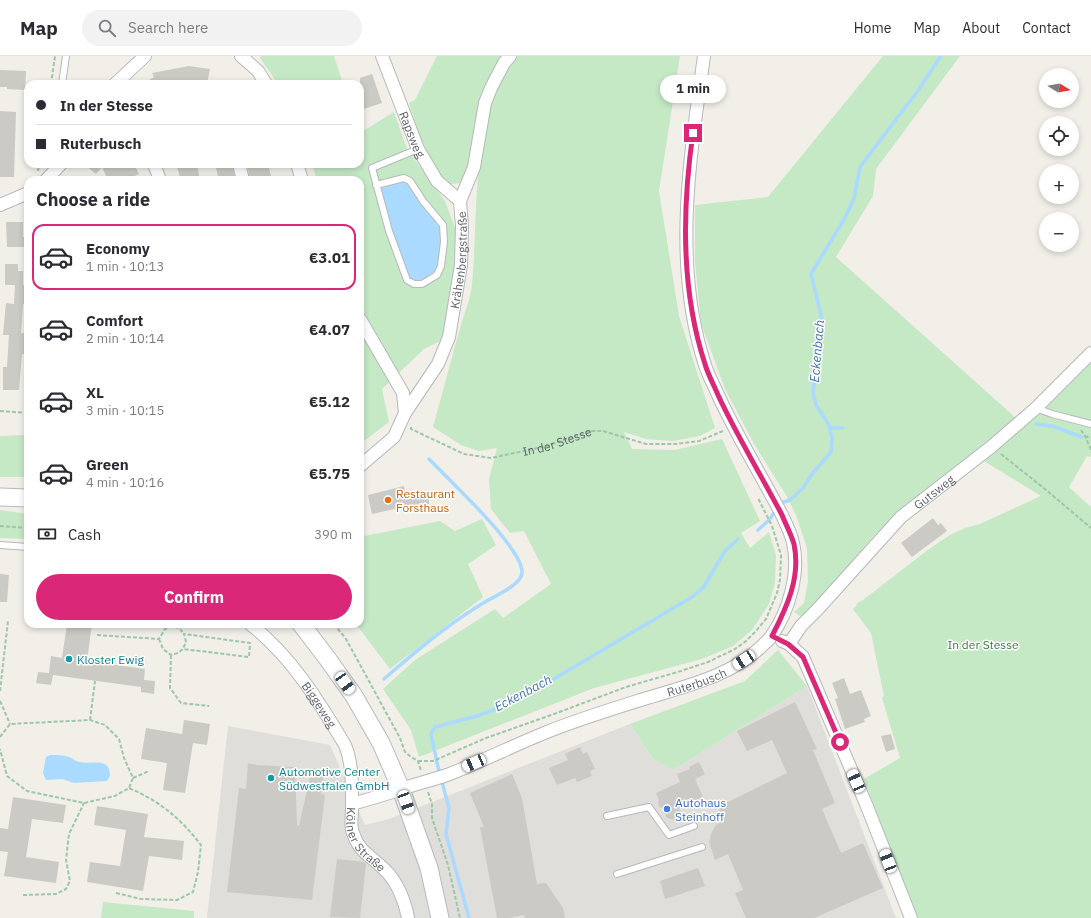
<!DOCTYPE html>
<html lang="en">
<head>
<meta charset="utf-8">
<style>
  :root { --surface:#fff; --page:#f2f2f3; --text:#2b2b33; --muted:#7c7c81; --line:#e1e1e2; --accent:#db2777 }
  body { margin:0; font-family:"IBM Plex Sans",sans-serif; background:var(--page); color:var(--text); height:100vh; display:flex; flex-direction:column; font-size:15px; white-space:nowrap }
  * { box-sizing:border-box; margin:0 }
  p { font-size:13px; color:var(--muted) }
  .icon { flex:none; width:22px; height:22px; fill:none; stroke:currentColor; stroke-width:2; stroke-linecap:round; stroke-linejoin:round }
  .map { position:relative; flex:1; overflow:hidden }
  .panel { position:absolute; left:24px; top:120px; width:340px; height:452px; display:flex; flex-direction:column; background:var(--surface); border-radius:12px; box-shadow:0 2px 6px #0003 }
  .panel>* { flex:none }
  .guide { position:absolute; left:24px; top:24px; width:340px; height:88px; border-radius:12px; box-shadow:0 2px 6px #0003; display:grid; align-content:center; height:88px; padding:0 12px; background:var(--surface) }
  .needle { width:26px; rotate:101deg }
  .buttons { position:absolute; left:1039px; top:12px; display:grid; gap:8px }
  .buttons a { display:grid; place-items:center; width:40px; height:40px; border-radius:50%; background:var(--surface); box-shadow:0 2px 6px #0003; font-size:20px }
  .end { position:absolute; width:18px; height:18px; margin:-9px; border:5px solid #db2777; background:#fff; box-shadow:0 0 0 2px #fff }
  .from { border-radius:50% }
  .bubble { position:absolute; height:28px; border-radius:14px; background:var(--surface); box-shadow:0 2px 6px #0003; font-size:13px; font-weight:700; line-height:28px; text-align:center }
  .car { position:absolute; width:12px; height:24px; margin:-12px -6px; border-radius:5px; box-shadow:0 0 3px 1px #0007; background:linear-gradient(#fff 24%,#345 0 40%,#fff 0 76%,#345 0 86%,#fff 0) }
  .guide b { display:flex; align-items:center; gap:14px; height:38px; font-size:15px }
  .guide b+b { border-top:1px solid var(--line) }
  .guide i { width:10px; height:10px; background:var(--text) }
  ul { padding:0; list-style:none }
  li { display:flex; align-items:center; gap:12px; height:66px; margin:0 8px 6px; padding:0 4px; border:2px solid transparent; border-radius:12px }
  li div { flex:1 }
  li b { display:block; font-size:15px }
  li em { font-style:normal; font-weight:700 }
  li.active { border-color:var(--accent) }
  li>.icon { width:36px; height:36px; stroke-width:1.5 }
  h2 { padding:0 12px; font-size:18px; line-height:48px }
  .pay { display:flex; align-items:center; gap:10px; height:44px; padding:0 12px; font-size:15px }
  .pay p { margin-inline-start:auto }
  .primary-button { display:flex; gap:8px; margin-top:auto; padding:8px 12px }
  .primary-button a { flex:1; height:46px; border-radius:24px; background:var(--accent); color:#fff; font-size:16px; font-weight:700; line-height:46px; text-align:center }
  header { display:flex; align-items:center; gap:24px; box-sizing:border-box; height:56px; padding:0 20px; background:var(--surface); border-bottom:1px solid var(--line) }
  header strong { font-size:19px }
  nav { display:flex; gap:22px; margin-inline-start:auto; font-size:14px }
  .search { width:280px; height:36px; background:var(--page); display:flex; align-items:center; gap:10px; box-sizing:border-box; padding:0 14px; border-radius:22px; color:var(--muted); font-size:15px }
  .map>svg:first-child { display:block }
  .industrial { fill:#e0deda }
  .green { fill:#c5e8c5 }
  .water { fill:#aadaff }
  .lines { fill:none; stroke-linecap:round; stroke-linejoin:round }
  .stream { stroke:#aadaff; stroke-width:3.5 }
  .building { fill:#cccac5 }
  .service-casing { stroke:#b5b8bc; stroke-width:8 }
  .minor-casing { stroke:#b5b8bc; stroke-width:14 }
  .secondary-casing { stroke:#b6babf; stroke-width:19 }
  .path { stroke:#9cc7a9; stroke-width:2; stroke-dasharray:4 2; stroke-linecap:butt }
  .service { stroke:#fff; stroke-width:6 }
  .minor { stroke:#fff; stroke-width:12 }
  .secondary { stroke:#fff; stroke-width:17 }
  .route { stroke:#db2777; stroke-width:5 }
  .food-dot { fill:#e8710a; stroke:#fff; stroke-width:1.5 }
  .culture-dot { fill:#0f9aa8; stroke:#fff; stroke-width:1.5 }
  .shop-dot { fill:#3f7fe0; stroke:#fff; stroke-width:1.5 }
  .labels { text-anchor:middle; dominant-baseline:central; stroke-width:3; stroke-linejoin:round; paint-order:stroke }
  .street-label { font-size:12px; fill:#5f6368; stroke:#fff }
  .food-label { font-size:12px; fill:#c56008; stroke:#fff; text-anchor:start }
  .park-label { font-size:12px; fill:#348238; stroke:#fff }
  .culture-label { font-size:12px; fill:#0d838f; stroke:#fff; text-anchor:start }
  .shop-label { font-size:12px; fill:#366cbe; stroke:#fff; text-anchor:start }
  .water-label { font-size:13px; font-style:italic; fill:#4174aa; stroke:#fff }
</style>
</head>
<body>
<header>
<strong>Map</strong>
<div class="search"><svg class="icon" aria-label="search" viewBox="0 0 24 24"><circle cx="10" cy="10" r="6"/><path d="M15 15l6 6"/></svg>Search here</div>
<nav><a>Home</a><a>Map</a><a>About</a><a>Contact</a></nav>
</header>
<div class="map">
<svg width="1091" height="862" viewBox="0 0 1091 862">
  <rect width="100%" height="100%" fill="#f1efe8"/>
  <!-- industrial -->
  <path class="industrial" d="M 807,630 L 896,862 L 207,862 L 228,670 L 330,689 L 365,769 L 389,763 L 630,668 L 653,703 L 673,714 Z"/>
  <!-- green -->
  <g class="green">
    <path d="M 261,0 L 334,0 L 343,28 L 278,28 L 260,2 Z"/>
    <path d="M 437,0 L 501,0 L 487,27 L 478,55 L 471,99 L 463,127 L 450,128 L 438,117 L 418,77 L 409,47 L 415,44 Z"/>
    <path d="M 517,0 L 680,0 L 659,135 L 679,260 L 715,372 L 700,380 L 673,385 L 646,383 L 624,376 L 632,393 L 675,394 L 722,383 L 760,465 L 741,477 L 750,492 L 769,476 L 776,499 L 775,527 L 769,548 L 752,574 L 733,590 L 702,603 L 594,632 L 419,701 L 411,674 L 383,633 L 415,604 L 495,553 L 503,562 L 551,528 L 524,475 L 510,477 L 491,453 L 489,423 L 497,392 L 479,395 L 461,389 L 433,371 C 442,338 451,305 460,272 C 464,258 471,242 472,228 C 479,160 469,55 517,0 Z"/>
    <path d="M 883,0 L 960,0 L 876,113 L 873,140 L 836,201 L 1017,363 L 897,456 L 872,482 L 803,562 L 794,556 L 804,547 L 808,525 L 807,492 L 796,459 L 786,439 L 754,388 L 725,333 L 701,267 L 695,205 L 695,149 L 768,141 Z"/>
    <path d="M 394,56 L 407,93 L 445,145 L 457,177 L 455,221 L 442,284 L 424,293 L 382,333 L 389,366 L 360,388 L 360,124 L 317,124 L 312,108 L 360,108 L 360,77 Z"/>
    <path d="M 1091,304 L 1091,401 L 1087,400 L 1069,431 L 1091,451 L 1091,862 L 917,862 L 864,723 L 900,702 L 882,642 L 884,640 L 871,577 L 853,553 L 857,549 L 856,548 L 863,544 L 929,493 L 950,479 L 965,472 L 980,468 L 1041,440 L 984,405 L 1027,368 Z"/>
    <path d="M 28,379 L 28,421 L 0,421 L 0,380 Z"/>
    <path d="M 0,454 L 28,458 L 28,483 L 0,482 Z"/>
    <path d="M 482,463 L 496,489 L 468,508 L 483,541 L 390,613 L 356,568 L 360,568 L 360,481 L 440,465 L 455,475 Z"/>
    <path d="M 778,594 L 807,630 L 673,714 L 653,703 L 630,668 L 745,625 Z"/>
    <path d="M 103,846 L 194,855 L 194,862 L 101,862 Z"/>
  </g>
  <!-- water -->
  <g class="water">
    <path d="M 403,126 L 408,128 L 419,146 L 440,170 L 441,187 L 439,208 L 435,215 L 420,225 L 413,226 L 409,223 L 380,137 L 383,131 Z"/>
    <path d="M 50,699 C 56,699 63,699 69,701 C 73,702 76,706 80,706 C 92,709 110,700 110,720 L 107,725 L 74,727 L 62,723 L 46,724 L 43,717 L 46,701 Z"/>
  </g>
  <g class="lines">
    <!-- stream -->
    <g class="stream">
      <path d="M 1036,368 L 1052,370 L 1082,381"/>
      <path d="M 830,372 L 843,372"/>
      <path d="M 779,449 L 781,447 L 790,444 L 803,432 L 812,418 L 831,396 L 832,382 L 829,369 L 816,349 L 813,336 L 822,263 L 811,218 L 846,160 L 854,142 L 860,111 L 919,33 L 941,0"/>
      <path d="M 758,474 L 769,464 L 776,454"/>
      <path d="M 384,623 C 416,595 448,568 485,546 C 495,540 521,529 522,517 C 524,493 448,423 429,403"/>
      <path d="M 469,862 L 446,778 L 449,752 L 438,711 L 431,678 L 435,671 L 477,660 L 502,651 L 542,630 L 692,541 L 703,532 L 725,495 L 738,483"/>
    </g>
  </g>
  <!-- building -->
  <g class="building">
    <path d="M 189,10 L 210,13 L 207,28 L 142,28 L 154,21 L 152,17 Z"/>
    <path d="M 0,14 L 26,15 L 25,34 L 7,33 L 7,31 L 0,31 Z"/>
    <path d="M 372,18 L 382,47 L 364,53 L 360,41 L 360,22 Z"/>
    <path d="M 0,55 L 16,56 L 14,121 L 0,121 Z"/>
    <path d="M 84,108 L 134,108 L 139,118 L 126,124 L 108,124 L 102,111 L 96,118 Z"/>
    <path d="M 176,108 L 197,108 L 200,124 L 181,124 Z"/>
    <path d="M 215,108 L 232,108 L 235,124 L 219,124 Z"/>
    <path d="M 247,108 L 268,108 L 271,120 L 250,124 Z"/>
    <path d="M 6,166 L 23,166 L 23,181 L 27,181 L 28,191 L 7,191 Z"/>
    <path d="M 5,208 L 18,208 L 18,215 L 23,215 L 23,229 L 28,230 L 28,248 L 23,248 L 21,277 L 28,277 L 28,299 L 22,298 L 19,334 L 3,334 L 3,311 L 7,311 L 9,279 L 3,279 L 6,247 L 14,248 L 15,229 L 5,229 Z"/>
    <path d="M 404,430 L 405,438 L 429,438 L 429,448 L 413,449 L 372,458 L 368,439 Z"/>
    <path d="M 933,462 L 938,469 L 941,467 L 947,475 L 912,501 L 901,487 Z"/>
    <path d="M 0,518 L 9,519 L 7,546 L 0,546 Z"/>
    <path d="M 67,568 L 92,568 L 87,605 L 145,613 L 144,624 L 155,625 L 154,638 L 141,636 L 141,631 L 53,619 L 51,629 L 36,627 L 38,616 L 49,617 L 51,600 L 62,602 Z"/>
    <path d="M 844,622 L 850,638 L 861,634 L 871,660 L 864,663 L 865,666 L 845,673 L 835,643 L 838,642 L 832,627 Z"/>
    <path d="M 795,646 L 817,693 L 813,694 L 835,747 L 822,753 L 841,797 L 863,787 L 883,832 L 814,862 L 746,862 L 735,837 L 743,834 L 728,798 L 715,804 L 709,786 L 711,778 L 716,769 L 723,764 L 718,751 L 787,717 L 772,684 L 747,695 L 737,675 Z"/>
    <path d="M 184,664 L 210,668 L 207,689 L 193,687 L 185,737 L 163,734 L 167,707 L 141,703 L 146,672 L 182,678 Z"/>
    <path d="M 891,678 L 895,693 L 886,696 L 881,680 Z"/>
    <path d="M 580,691 L 583,698 L 587,696 L 595,713 L 590,715 L 592,720 L 577,726 L 575,722 L 557,729 L 549,712 L 568,704 L 565,698 Z"/>
    <path d="M 699,706 L 705,718 L 695,723 L 703,741 L 679,752 L 681,758 L 679,759 L 678,762 L 674,764 L 667,762 L 663,752 L 659,751 L 658,747 L 659,744 L 656,737 L 680,726 L 677,718 L 690,713 L 689,711 Z"/>
    <path d="M 248,707 L 257,709 L 295,711 L 297,769 L 299,770 L 312,712 L 324,714 L 321,738 L 325,739 L 312,844 L 227,836 L 239,732 L 246,733 Z"/>
    <path d="M 512,718 L 522,742 L 537,828 L 546,827 L 563,852 L 565,862 L 525,862 L 524,859 L 509,862 L 497,862 L 480,771 L 484,771 L 470,737 Z"/>
    <path d="M 13,741 L 66,749 L 63,767 L 32,763 L 26,801 L 59,806 L 56,827 L 4,820 L 8,796 L 0,795 L 0,772 L 8,773 Z"/>
    <path d="M 97,750 L 148,758 L 144,781 L 184,785 L 182,804 L 149,800 L 143,835 L 87,826 L 90,806 L 120,810 L 126,774 L 94,769 Z"/>
    <path d="M 337,803 L 364,806 L 366,808 L 360,862 L 330,861 Z"/>
    <path d="M 698,812 L 705,830 L 665,843 L 660,825 Z"/>
  </g>
  <g class="lines">
    <defs>
      <g id="service">
        <path d="M 62,28 L 66,0"/>
        <path d="M 376,129 L 404,122 L 410,125 L 423,145 L 443,169 L 444,186 L 441,210 L 437,219 L 422,228 L 414,228 L 407,224 L 389,175 L 372,112 L 418,93"/>
        <path d="M 1036,352 L 1052,358 L 1091,368"/>
        <path d="M 0,489 L 28,491"/>
        <path d="M 607,760 L 649,751 L 669,779 L 694,770"/>
        <path d="M 617,818 L 702,791"/>
      </g>
      <g id="minor">
        <path d="M 241,0 L 258,15 L 266,28"/>
        <path id="s2" d="M 382,0 L 418,93 L 437,125 L 460,145"/>
        <path d="M 115,28 L 145,0"/>
        <path d="M 154,108 L 160,124"/>
        <path d="M 239,108 L 243,124"/>
        <path d="M 297,108 L 302,124"/>
        <path d="M 46,124 L 61,108"/>
        <path d="M 0,149 L 28,137"/>
        <path d="M 360,263 L 403,337 L 405,357"/>
        <path id="s3" d="M 360,410 L 394,381 L 405,357 L 438,308 L 449,281 L 461,209 L 462,170 L 460,145 L 474,111 L 485,47 L 491,32 L 504,7 L 510,0"/>
        <path id="s4" d="M 250,568 C 291,600 318,644 345,689 C 353,708 352,732 352,752 C 352,760 350,770 353,777 C 359,796 371,800 384,813 C 397,825 405,845 408,862"/>
        <path d="M 782,585 L 789,588 L 803,601 L 866,748 L 911,862"/>
        <path id="s5" d="M 789,588 L 801,570 L 817,554 L 901,461 L 991,391 L 1036,352 L 1091,297"/>
        <path id="s6" d="M 352,748 C 370,743 384,739 401,733 C 416,728 432,724 447,719 C 481,706 514,689 547,676 C 579,663 612,653 644,643 C 685,630 730,621 762,590 C 765,587 770,583 772,579 C 789,555 800,516 793,487 C 791,477 786,468 782,459 C 761,419 737,380 718,339 C 714,329 708,319 705,309 C 672,208 690,102 704,0"/>
      </g>
      <g id="secondary">
        <path d="M 0,441 L 28,442"/>
        <path d="M 301,568 L 327,602 L 354,640 L 381,687 L 401,733 L 429,812 L 440,862"/>
      </g>
    </defs>
    <!-- service casing -->
    <use href="#service" class="service-casing"/>
    <!-- minor casing -->
    <use href="#minor" class="minor-casing"/>
    <!-- secondary casing -->
    <use href="#secondary" class="secondary-casing"/>
    <!-- path -->
    <g class="path">
      <path d="M 51,28 L 55,0"/>
      <path d="M 38,115 L 39,108"/>
      <path d="M 0,355 L 28,357"/>
      <path id="s1" d="M 411,371 L 411,373 L 464,398 L 491,402 L 547,390 L 589,375 L 603,375 L 646,388 L 675,388 L 699,385 L 723,375"/>
      <path d="M 1081,374 L 1085,380 L 1091,394"/>
      <path d="M 1085,380 L 1091,382"/>
      <path d="M 1001,398 L 1045,433 L 1091,472"/>
      <path d="M 0,470 L 28,472"/>
      <path d="M 334,568 L 346,583 L 400,682 L 405,696 L 411,701 L 418,705 L 421,715"/>
      <path d="M 97,579 L 159,583 L 165,573 L 174,570 L 180,573 L 184,578"/>
      <path d="M 159,583 L 163,593 L 171,599 L 178,597 L 183,593 L 249,601 L 250,587 L 184,578 L 186,586 L 183,593"/>
      <path d="M 171,599 L 170,632 L 181,647 L 209,650"/>
      <path d="M 0,635 L 8,565"/>
      <path d="M 0,645 L 10,668"/>
      <path d="M 90,664 L 95,625"/>
      <path d="M 0,681 L 10,668 L 90,664 L 105,669 L 119,683 L 124,702 L 133,722 L 129,732 L 115,740 L 84,747 L 27,735 L 7,720 L 0,693"/>
      <path d="M 418,705 L 433,705 L 486,682 L 554,658 L 626,631 L 681,615 L 708,606 L 735,593 L 746,585 L 755,576 L 766,563 L 777,537 L 780,524 L 781,499 L 772,470 L 758,442"/>
      <path d="M 133,722 L 149,715"/>
      <path d="M 428,736 L 432,748 L 432,762 L 448,809 L 460,862"/>
      <path d="M 116,837 L 141,843 L 177,844 L 193,836 L 198,816 L 201,789 C 180,762 161,746 129,732"/>
      <path d="M 23,839 L 56,838 L 66,833 L 70,825 L 66,804 L 69,778 L 84,747"/>
    </g>
    <!-- service -->
    <use href="#service" class="service"/>
    <!-- minor -->
    <use href="#minor" class="minor"/>
    <!-- secondary -->
    <use href="#secondary" class="secondary"/>
  </g>
  <g class="lines">
    <!-- route -->
    <path class="route" d="M 693,77 C 682,153 681,235 705,308 C 708,319 714,329 718,339 C 737,380 761,419 782,459 C 786,469 791,478 794,488 C 801,521 787,551 772,580 L 788,588 L 803,601 L 840,686"/>
  </g>
  <!-- markers -->
  <circle class="food-dot" cx="388" cy="444" r="4"/>
  <g class="culture-dot">
    <circle cx="69" cy="603" r="4"/>
    <circle cx="271" cy="722" r="4"/>
  </g>
  <circle class="shop-dot" cx="667" cy="753" r="4"/>
  <g class="labels">
    <!-- street labels -->
    <g class="street-label">
      <text stroke="none"><textPath href="#s2" startOffset="84">Rapsweg</textPath></text>
      <text stroke="none"><textPath href="#s3" startOffset="237">Krähenbergstraße</textPath></text>
      <text stroke="none"><textPath href="#s1" startOffset="156">In der Stesse</textPath></text>
      <text stroke="none"><textPath href="#s5" startOffset="211">Gutsweg</textPath></text>
      <text stroke="none"><textPath href="#s6" startOffset="366">Ruterbusch</textPath></text>
      <text stroke="none"><textPath href="#s4" startOffset="107">Biggeweg</textPath></text>
      <text stroke="none"><textPath href="#s4" startOffset="255">Kölner Straße</textPath></text>
    </g>
    <!-- food labels -->
    <g class="food-label">
      <text x="396" y="437">Restaurant<tspan x="396" dy="14">Forsthaus</tspan></text>
    </g>
    <!-- park labels -->
    <g class="park-label">
      <text x="983" y="588">In der Stesse</text>
    </g>
    <!-- culture labels -->
    <g class="culture-label">
      <text x="77" y="603">Kloster Ewig</text>
      <text x="279" y="715">Automotive Center<tspan x="279" dy="14">Südwestfalen GmbH</tspan></text>
    </g>
    <!-- shop labels -->
    <g class="shop-label">
      <text x="675" y="746">Autohaus<tspan x="675" dy="14">Steinhoff</tspan></text>
    </g>
    <!-- water labels -->
    <g class="water-label">
      <text transform="translate(817 295) rotate(-85)">Eckenbach</text>
      <text transform="translate(523 637) rotate(-28)">Eckenbach</text>
    </g>
  </g>
</svg>
<div class="buttons">
<a><svg class="needle" viewBox="-14 -14 28 28"><path d="M0-13l5 13h-10z" fill="#e53935"/><path d="M0 13l5-13h-10z" fill="#7c7c81"/></svg></a>
<a><svg class="icon" aria-label="locate" viewBox="0 0 24 24"><circle cx="12" cy="12" r="6"/><path d="M12 2v4M12 18v4M2 12h4M18 12h4"/></svg></a>
<a>+</a>
<a>−</a>
</div>
<i class="end from" style="left:840px;top:686px"></i>
<i class="end" style="left:693px;top:77px"></i>
<div class="bubble" style="left:660px;top:19px;width:66px">1 min</div>
<i class="car" style="left:744px;top:604px;rotate:237deg"></i>
<i class="car" style="left:345px;top:627px;rotate:145deg"></i>
<i class="car" style="left:474px;top:707px;rotate:247deg"></i>
<i class="car" style="left:856px;top:725px;rotate:336deg"></i>
<i class="car" style="left:406px;top:746px;rotate:160deg"></i>
<i class="car" style="left:888px;top:805px;rotate:339deg"></i>
<div class="guide">
<b><i class="from"></i>In der Stesse</b>
<b><i></i>Ruterbusch</b>
</div>
<section class="panel">
<h2>Choose a ride</h2>
<ul>
<li class="active"><svg class="icon" aria-label="car" viewBox="0 0 24 24"><path d="M5 17H2v-5l4-1 3-4h7l3 4 3 1v5h-3M9 17h6M6 11h13"/><circle cx="7" cy="17" r="2"/><circle cx="17" cy="17" r="2"/></svg><div><b>Economy</b><p>1 min · 10:13</p></div><em>€3.01</em></li>
<li><svg class="icon" aria-label="car" viewBox="0 0 24 24"><path d="M5 17H2v-5l4-1 3-4h7l3 4 3 1v5h-3M9 17h6M6 11h13"/><circle cx="7" cy="17" r="2"/><circle cx="17" cy="17" r="2"/></svg><div><b>Comfort</b><p>2 min · 10:14</p></div><em>€4.07</em></li>
<li><svg class="icon" aria-label="car" viewBox="0 0 24 24"><path d="M5 17H2v-5l4-1 3-4h7l3 4 3 1v5h-3M9 17h6M6 11h13"/><circle cx="7" cy="17" r="2"/><circle cx="17" cy="17" r="2"/></svg><div><b>XL</b><p>3 min · 10:15</p></div><em>€5.12</em></li>
<li><svg class="icon" aria-label="car" viewBox="0 0 24 24"><path d="M5 17H2v-5l4-1 3-4h7l3 4 3 1v5h-3M9 17h6M6 11h13"/><circle cx="7" cy="17" r="2"/><circle cx="17" cy="17" r="2"/></svg><div><b>Green</b><p>4 min · 10:16</p></div><em>€5.75</em></li>
</ul>
<div class="pay"><svg class="icon" aria-label="cash" viewBox="0 0 24 24"><path d="M3 7h18v10H3z"/><circle cx="12" cy="12" r="2"/></svg>Cash<p>390 m</p></div>
<div class="primary-button"><a>Confirm</a></div>
</section>
</div>
</body>
</html>
